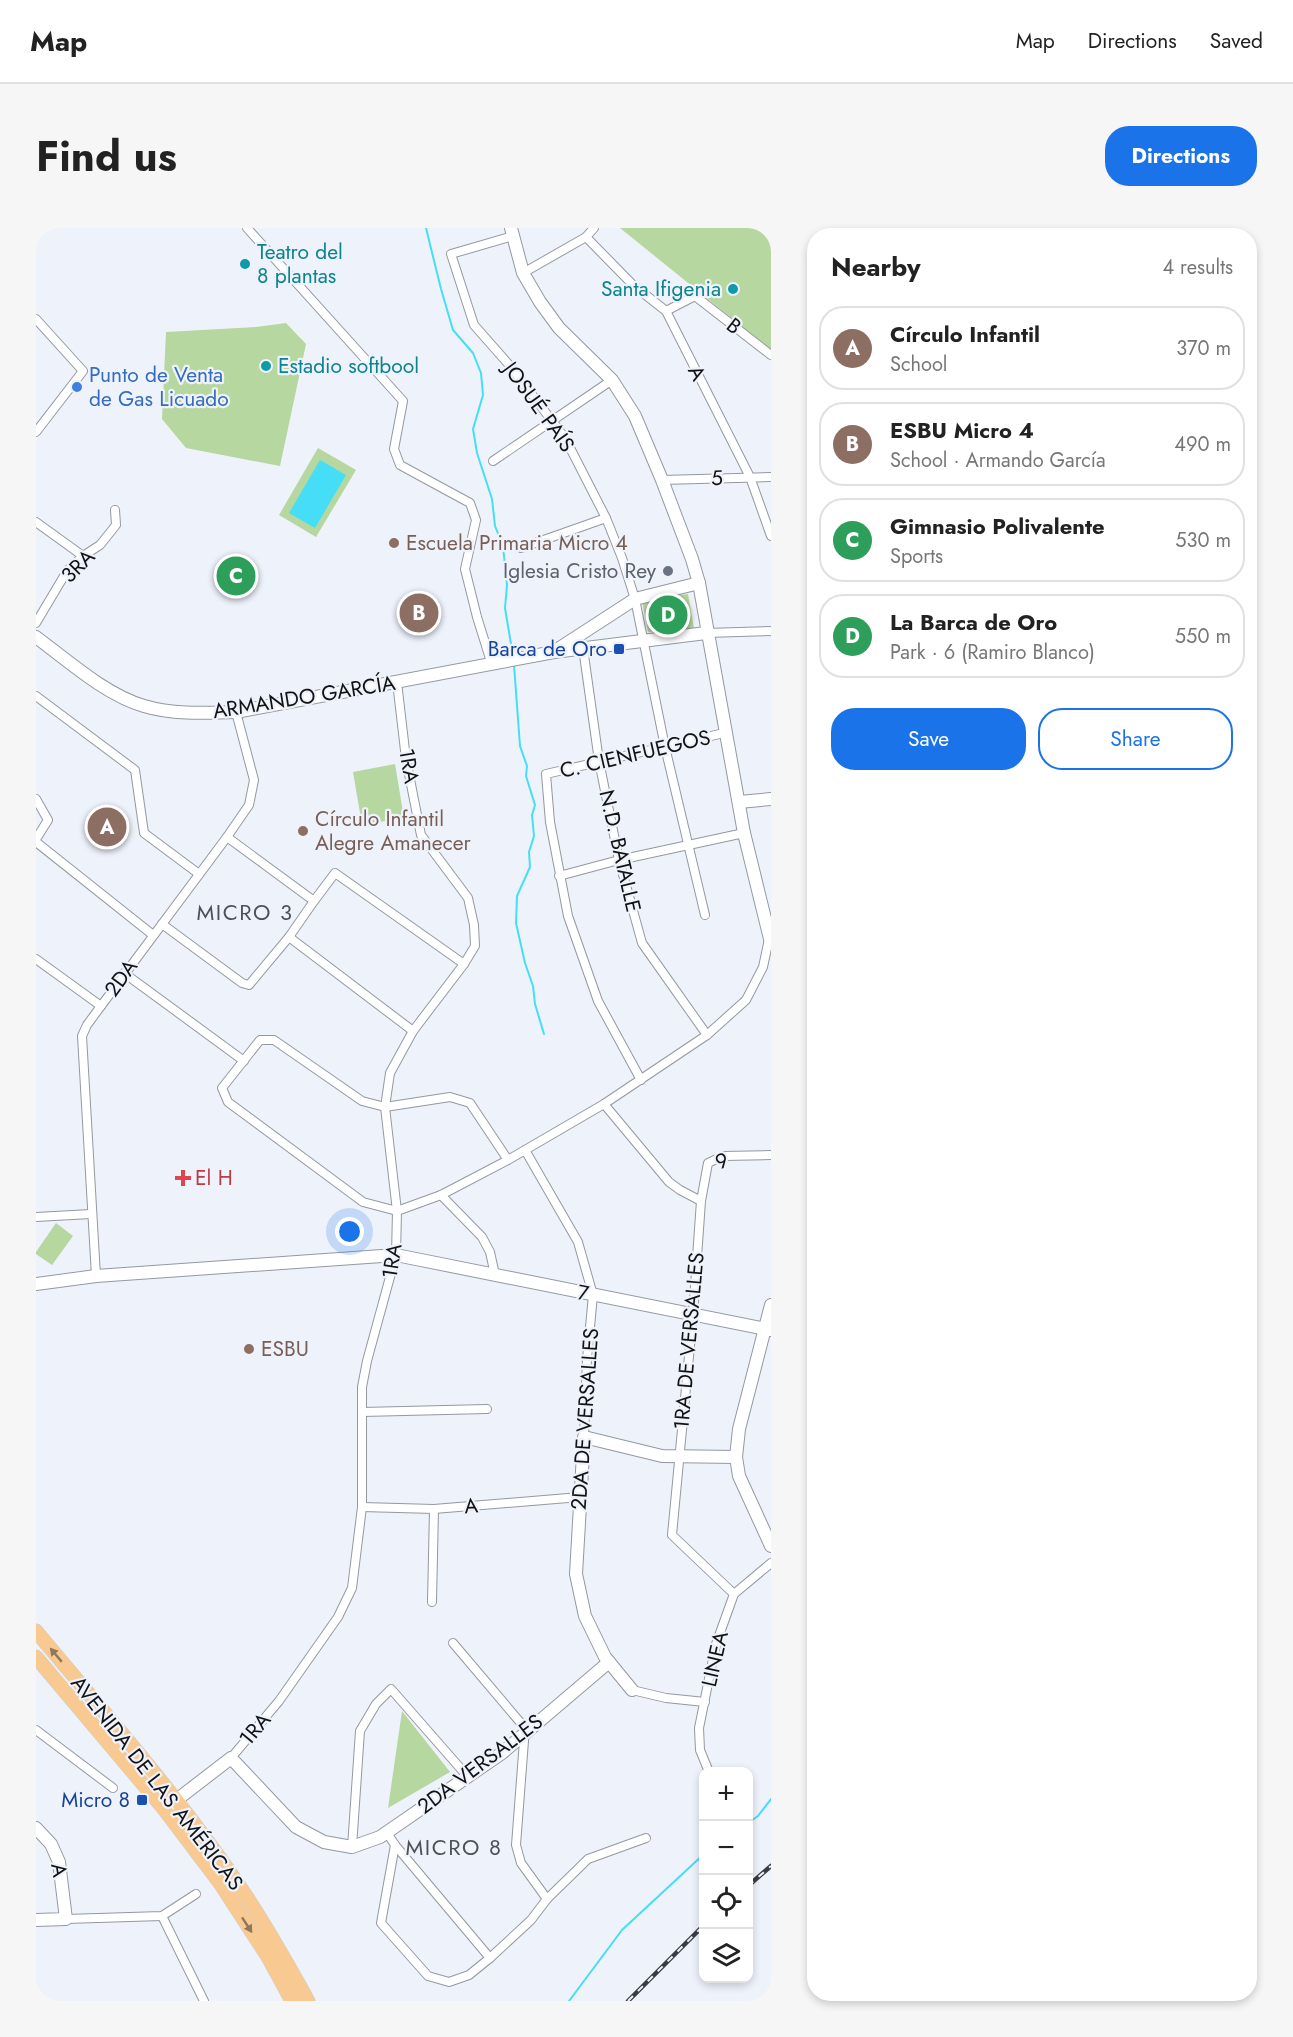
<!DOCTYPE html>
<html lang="en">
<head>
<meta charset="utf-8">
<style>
	:root { --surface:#fff; --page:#f6f6f6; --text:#222; --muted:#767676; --line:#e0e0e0; --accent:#1a73e8 }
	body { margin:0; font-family:Jost,sans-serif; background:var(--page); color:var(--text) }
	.controls { position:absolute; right:18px; bottom:18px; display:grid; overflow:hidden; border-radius:12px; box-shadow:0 3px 9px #0003 }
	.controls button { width:54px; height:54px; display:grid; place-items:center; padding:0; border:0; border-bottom:2px solid var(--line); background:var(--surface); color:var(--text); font:30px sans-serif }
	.you { position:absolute; left:314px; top:1004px; width:21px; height:21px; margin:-15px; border:4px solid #fff; border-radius:50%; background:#1a73e8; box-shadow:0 0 0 9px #1a73e833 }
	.badge { display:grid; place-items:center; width:39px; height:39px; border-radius:50%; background:var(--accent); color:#fff; font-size:20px; font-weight:700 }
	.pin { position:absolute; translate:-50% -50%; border:3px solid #fff; box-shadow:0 2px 6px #0006 }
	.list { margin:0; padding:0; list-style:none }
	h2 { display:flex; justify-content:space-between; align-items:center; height:78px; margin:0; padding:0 24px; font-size:26px }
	h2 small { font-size:20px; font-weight:400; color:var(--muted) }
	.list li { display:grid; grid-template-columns:39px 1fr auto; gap:18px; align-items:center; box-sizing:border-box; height:84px; margin:0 12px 12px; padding:0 12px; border:2px solid var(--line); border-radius:24px }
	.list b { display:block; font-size:22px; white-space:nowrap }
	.list p { margin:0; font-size:20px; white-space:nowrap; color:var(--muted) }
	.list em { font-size:20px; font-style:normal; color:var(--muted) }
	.actions { display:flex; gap:12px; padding:18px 24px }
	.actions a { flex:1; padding:14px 0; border:2px solid var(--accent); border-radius:24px; text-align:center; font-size:21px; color:var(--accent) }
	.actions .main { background:var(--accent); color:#fff }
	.icon { flex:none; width:33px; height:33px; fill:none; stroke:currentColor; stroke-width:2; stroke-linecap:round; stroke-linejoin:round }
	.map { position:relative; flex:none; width:735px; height:1773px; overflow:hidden; border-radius:24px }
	header { display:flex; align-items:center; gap:36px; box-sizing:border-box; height:84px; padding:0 30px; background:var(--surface); border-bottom:2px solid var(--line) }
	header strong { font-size:28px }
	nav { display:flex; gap:33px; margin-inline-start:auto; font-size:21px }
	.intro { display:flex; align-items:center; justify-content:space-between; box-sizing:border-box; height:144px; padding:0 36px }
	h1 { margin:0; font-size:42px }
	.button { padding:15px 27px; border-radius:24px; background:var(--accent); color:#fff; font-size:21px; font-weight:700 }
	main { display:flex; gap:36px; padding:0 36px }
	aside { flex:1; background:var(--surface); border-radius:24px; box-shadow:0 3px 9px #0003 }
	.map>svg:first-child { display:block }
	.green { fill:#b6d79f }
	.water { fill:#46def6 }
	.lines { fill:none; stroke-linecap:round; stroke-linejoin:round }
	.stream { stroke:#46def6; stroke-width:2 }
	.street-casing { stroke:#9498a0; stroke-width:10 }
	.secondary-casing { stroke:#9498a0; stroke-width:14 }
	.primary-casing { stroke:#cfd0d0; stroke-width:15 }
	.street { stroke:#fff; stroke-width:8 }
	.secondary { stroke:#fff; stroke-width:12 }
	.primary { stroke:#f8ca92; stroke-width:14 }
	.rail-casing { stroke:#3a3d40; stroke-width:4.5 }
	.rail { stroke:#eef2fb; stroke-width:2; stroke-dasharray:7; stroke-linecap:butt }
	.oneway { fill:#907759 }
	.culture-dot { fill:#0f9aa8; stroke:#eef2fb; stroke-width:2 }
	.shop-dot { fill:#3f7fe0; stroke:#eef2fb; stroke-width:2 }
	.education-dot { fill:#8d6e63; stroke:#eef2fb; stroke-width:2 }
	.worship-dot { fill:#6b7280; stroke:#eef2fb; stroke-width:2 }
	.transit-dot { fill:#1a4fb4; stroke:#eef2fb; stroke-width:2 }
	.health-dot { fill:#e0444e; stroke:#eef2fb; stroke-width:2 }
	.labels { text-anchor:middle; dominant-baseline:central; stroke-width:4.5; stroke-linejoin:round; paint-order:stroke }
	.culture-label { font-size:21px; fill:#0d838f; stroke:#eef2fb; text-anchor:start }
	.street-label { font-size:21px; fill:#101214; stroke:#eef2fb }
	.shop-label { font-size:21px; fill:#366cbe; stroke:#eef2fb; text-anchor:start }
	.education-label { font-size:21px; fill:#785e54; stroke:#eef2fb; text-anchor:start }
	.worship-label { font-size:21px; fill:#5b616d; stroke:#eef2fb; text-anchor:end }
	.transit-label { font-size:21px; fill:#164399; stroke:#eef2fb; text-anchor:end }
	.health-label { font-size:21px; fill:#be3a42; stroke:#eef2fb; text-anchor:start }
	.neighbourhood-label { font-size:22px; letter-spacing:1.5px; fill:#4e5158; stroke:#eef2fb }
</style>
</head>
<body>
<header>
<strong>Map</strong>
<nav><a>Map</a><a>Directions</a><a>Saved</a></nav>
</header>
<div class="intro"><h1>Find us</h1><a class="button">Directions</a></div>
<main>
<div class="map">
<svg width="735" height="1773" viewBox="0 0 735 1773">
	<rect width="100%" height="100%" fill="#eef2fb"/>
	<g class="green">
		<polygon points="584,0 735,0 735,122"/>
		<polygon points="250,95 270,116 244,238 150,220 126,191 130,104 220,99"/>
		<polygon points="282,220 320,242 280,309 243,287"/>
		<polygon points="652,366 658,400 612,404 606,373"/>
		<polygon points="359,536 368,590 326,597 317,544"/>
		<polygon points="20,995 37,1008 16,1037 0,1026 0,1024"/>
		<polygon points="366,1483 414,1544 352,1580"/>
	</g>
	<polygon class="water" points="284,232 310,247 279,300 253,285"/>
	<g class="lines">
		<g class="stream">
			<polyline points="390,0 405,61 417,102 437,125 445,145 447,167 437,201 441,225 456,271 459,298 467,318 471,357 469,380 477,428"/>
			<polyline points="478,437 484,518 491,538 490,548 499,577 496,587 498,608 493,624 494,639 481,668 480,695 489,735 497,758 499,776 508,806"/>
			<polyline points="712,1595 722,1588 735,1571"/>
			<polyline points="533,1773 586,1702 668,1626"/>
		</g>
		<g class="street-casing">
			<g id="street">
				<polyline points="211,0 367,173 358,221 364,237 434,275 440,292 429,341 441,389 456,437"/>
				<polyline points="477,8 415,26 438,97 475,139 529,210 570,290 586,330 599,371 629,519 669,687"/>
				<polyline points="550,9 597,57 630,83 714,249 735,308"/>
				<polyline points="487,45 550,9 558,0"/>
				<polyline points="630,83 659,68 735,127"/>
				<polyline points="0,91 47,143 0,204"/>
				<polyline points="457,233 576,152"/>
				<polyline points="626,252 735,249"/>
				<polyline points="0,294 47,328"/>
				<polyline points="485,320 570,290"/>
				<polyline points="0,395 31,343 47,328 64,317 80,297 79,282"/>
				<polyline points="670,405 735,403"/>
				<polyline points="547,420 563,533 583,632 606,715 671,807"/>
				<polyline points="0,468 99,542 108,605 163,646"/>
				<polyline points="0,571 12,592 0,611"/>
				<polyline points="0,614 117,707"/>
				<polyline points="523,648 583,632 708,605"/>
				<polyline points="278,673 299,645 428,736"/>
				<polyline points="126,696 206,755 213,757 253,709 278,673 191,609"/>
				<polyline points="253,709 377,803"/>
				<polyline points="0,731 65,778"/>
				<polyline points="88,745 208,833"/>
				<polyline points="605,852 562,773 532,688 514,594 510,546 688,505"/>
				<polyline points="568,876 633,954 644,962 665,973"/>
				<polyline points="489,922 542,1014 557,1067 551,1131 548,1209"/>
				<polyline points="472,932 434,875 414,869 349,879 326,873 238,812 224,812 186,860 192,874 327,974 361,983 405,967 472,932 568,876 671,807 710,772 727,739 733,711"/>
				<polyline points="405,967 446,1009 454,1024 459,1047"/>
				<polyline points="0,989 55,986"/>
				<polyline points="60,1048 46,808 51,797 65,778 191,609 213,577 218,552 200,484"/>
				<polyline points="326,1184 451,1181"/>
				<polyline points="326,1279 398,1281 544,1269"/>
				<polyline points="698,1366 636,1307 657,1086 665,973 672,935 687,928 735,927"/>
				<polyline points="396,1374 398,1281"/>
				<polyline points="596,1462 630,1470 669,1474"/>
				<polyline points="0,1502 77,1560"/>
				<polyline points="195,1530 243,1473 302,1389 316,1360 326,1279 326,1159 331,1133 360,1027 361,983 349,879 354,845 377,803 428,736 439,718 438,697 432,670 385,607 370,531 361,454"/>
				<polyline points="673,1544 664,1522 663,1500 680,1416 698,1366 735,1335"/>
				<polyline points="351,1605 359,1617 454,1730"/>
				<polyline points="359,1617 345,1695 392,1748 413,1754 433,1747 454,1730 495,1692 511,1671 485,1635 480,1617 489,1500 417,1415"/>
				<polyline points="316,1619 324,1503 340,1476 355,1461 432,1549"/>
				<polyline points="511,1671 552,1631 610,1610"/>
				<polyline points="126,1688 168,1773"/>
				<polyline points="30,1691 126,1688 160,1666"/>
			</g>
		</g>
		<g class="secondary-casing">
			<g id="secondary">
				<polyline points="475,0 487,45 504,74 523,100 576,152 599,188 626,252 656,331 663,355 708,605 735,715"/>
				<path d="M0,409C32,433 70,467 108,478C138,487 169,485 200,484L518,424L670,405"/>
				<polyline points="522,421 599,371 663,355"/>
				<polyline points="703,574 735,571"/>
				<polyline points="0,1056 60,1048 360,1027 735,1102"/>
				<polyline points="735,1077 703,1201 700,1229 703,1248 735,1318"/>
				<polyline points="596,1462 569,1429 549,1388 540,1346 548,1209 626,1228 700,1229"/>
				<polyline points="134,1577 195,1530 260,1599 288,1614 316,1619 344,1609 466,1525 573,1434"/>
				<polyline points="0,1600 15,1616 23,1634 30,1691 0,1692"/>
			</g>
		</g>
		<g class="primary-casing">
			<g id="primary">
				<path d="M0,1403C69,1486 141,1567 202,1656C228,1694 250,1733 272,1773"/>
				<polyline points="0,1429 128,1581 184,1655 232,1729 256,1773"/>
			</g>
		</g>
		<use href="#street" class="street"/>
		<use href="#secondary" class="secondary"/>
		<use href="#primary" class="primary"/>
		<g class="rail-casing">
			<g id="rail">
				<polyline points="712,1658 735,1638"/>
				<polyline points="592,1773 668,1697"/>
			</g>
		</g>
		<use href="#rail" class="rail"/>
	</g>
	<defs><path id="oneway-solid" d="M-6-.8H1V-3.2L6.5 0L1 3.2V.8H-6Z" transform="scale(1.5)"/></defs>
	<g class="oneway">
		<use href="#oneway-solid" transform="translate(20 1427) rotate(-130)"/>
		<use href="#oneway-solid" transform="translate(211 1697) rotate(57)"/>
	</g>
	<g class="culture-dot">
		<circle cx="209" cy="36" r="6"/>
		<circle cx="697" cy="61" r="6"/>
		<circle cx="230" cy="138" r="6"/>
	</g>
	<circle class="shop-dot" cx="41" cy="159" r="6"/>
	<g class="education-dot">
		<circle cx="358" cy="315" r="6"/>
		<circle cx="267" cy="603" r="6"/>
		<circle cx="213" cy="1121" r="6"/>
	</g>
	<circle class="worship-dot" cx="632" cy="343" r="6"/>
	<g class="transit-dot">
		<rect x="577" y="415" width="12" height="12" rx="3"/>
		<rect x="100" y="1566" width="12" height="12" rx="3"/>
	</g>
	<path class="health-dot" d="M144 941h6v6h6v6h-6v6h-6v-6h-6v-6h6z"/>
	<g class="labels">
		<g class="culture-label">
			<text x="221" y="24">Teatro del<tspan x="221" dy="24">8 plantas</tspan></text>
			<text x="685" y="61" text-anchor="end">Santa Ifigenia</text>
			<text x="242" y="138">Estadio softbool</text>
		</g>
		<g class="street-label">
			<text transform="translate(698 98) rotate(38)">B</text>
			<text transform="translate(661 145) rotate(63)">A</text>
			<text transform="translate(503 179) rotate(54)">JOSUÉ PAÍS</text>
			<text transform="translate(681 250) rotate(-2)">5</text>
			<text transform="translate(42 338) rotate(-45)">3RA</text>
			<text transform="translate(268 469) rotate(-9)">ARMANDO GARCÍA</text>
			<text transform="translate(599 526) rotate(-13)">C. CIENFUEGOS</text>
			<text transform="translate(373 538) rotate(81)">1RA</text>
			<text transform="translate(584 623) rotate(77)">N.D. BATALLE</text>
			<text transform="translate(85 750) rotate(-54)">2DA</text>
			<text transform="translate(686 933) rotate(-21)">9</text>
			<text transform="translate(356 1033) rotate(-81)">1RA</text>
			<text transform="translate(547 1065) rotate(11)">7</text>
			<text transform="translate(653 1113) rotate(-85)">1RA DE VERSALLES</text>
			<text transform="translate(549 1191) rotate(-86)">2DA DE VERSALLES</text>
			<text transform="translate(435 1278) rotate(-5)">A</text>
			<text transform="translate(679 1431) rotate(-77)">LINEA</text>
			<text transform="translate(219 1501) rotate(-50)">1RA</text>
			<text transform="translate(444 1536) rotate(-37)">2DA VERSALLES</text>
			<text transform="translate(121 1555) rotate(52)">AVENIDA DE LAS AMÉRICAS</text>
			<text transform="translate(23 1642) rotate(80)">A</text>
		</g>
		<g class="shop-label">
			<text x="53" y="147">Punto de Venta<tspan x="53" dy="24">de Gas Licuado</tspan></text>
		</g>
		<g class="education-label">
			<text x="370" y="315">Escuela Primaria Micro 4</text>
			<text x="279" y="591">Círculo Infantil<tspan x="279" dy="24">Alegre Amanecer</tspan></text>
			<text x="225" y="1121">ESBU</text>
		</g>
		<g class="worship-label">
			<text x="620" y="343">Iglesia Cristo Rey</text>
		</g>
		<g class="transit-label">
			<text x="571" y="421">Barca de Oro</text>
			<text x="94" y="1572">Micro 8</text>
		</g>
		<g class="health-label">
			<text x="159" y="950">El H</text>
		</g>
		<g class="neighbourhood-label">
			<text x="209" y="684">MICRO 3</text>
			<text x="418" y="1619">MICRO 8</text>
		</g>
	</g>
</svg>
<div class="controls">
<button>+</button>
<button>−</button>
<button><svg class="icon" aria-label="locate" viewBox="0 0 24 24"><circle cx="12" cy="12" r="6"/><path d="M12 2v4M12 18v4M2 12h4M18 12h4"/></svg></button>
<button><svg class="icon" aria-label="layers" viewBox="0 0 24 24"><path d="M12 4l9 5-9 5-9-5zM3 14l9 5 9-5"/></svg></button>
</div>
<div class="you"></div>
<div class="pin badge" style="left:71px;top:599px;background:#8d6e63">A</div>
<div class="pin badge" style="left:383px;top:385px;background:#8d6e63">B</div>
<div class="pin badge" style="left:200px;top:348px;background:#2e9e5b">C</div>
<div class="pin badge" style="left:632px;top:387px;background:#2e9e5b">D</div>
</div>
<aside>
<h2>Nearby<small>4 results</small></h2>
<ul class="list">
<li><span class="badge" style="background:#8d6e63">A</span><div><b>Círculo Infantil</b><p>School</p></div><em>370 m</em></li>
<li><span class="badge" style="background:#8d6e63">B</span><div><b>ESBU Micro 4</b><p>School · Armando García</p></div><em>490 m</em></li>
<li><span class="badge" style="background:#2e9e5b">C</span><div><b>Gimnasio Polivalente</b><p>Sports</p></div><em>530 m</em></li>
<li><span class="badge" style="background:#2e9e5b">D</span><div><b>La Barca de Oro</b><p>Park · 6 (Ramiro Blanco)</p></div><em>550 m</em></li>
</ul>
<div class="actions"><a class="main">Save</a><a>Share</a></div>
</aside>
</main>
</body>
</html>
